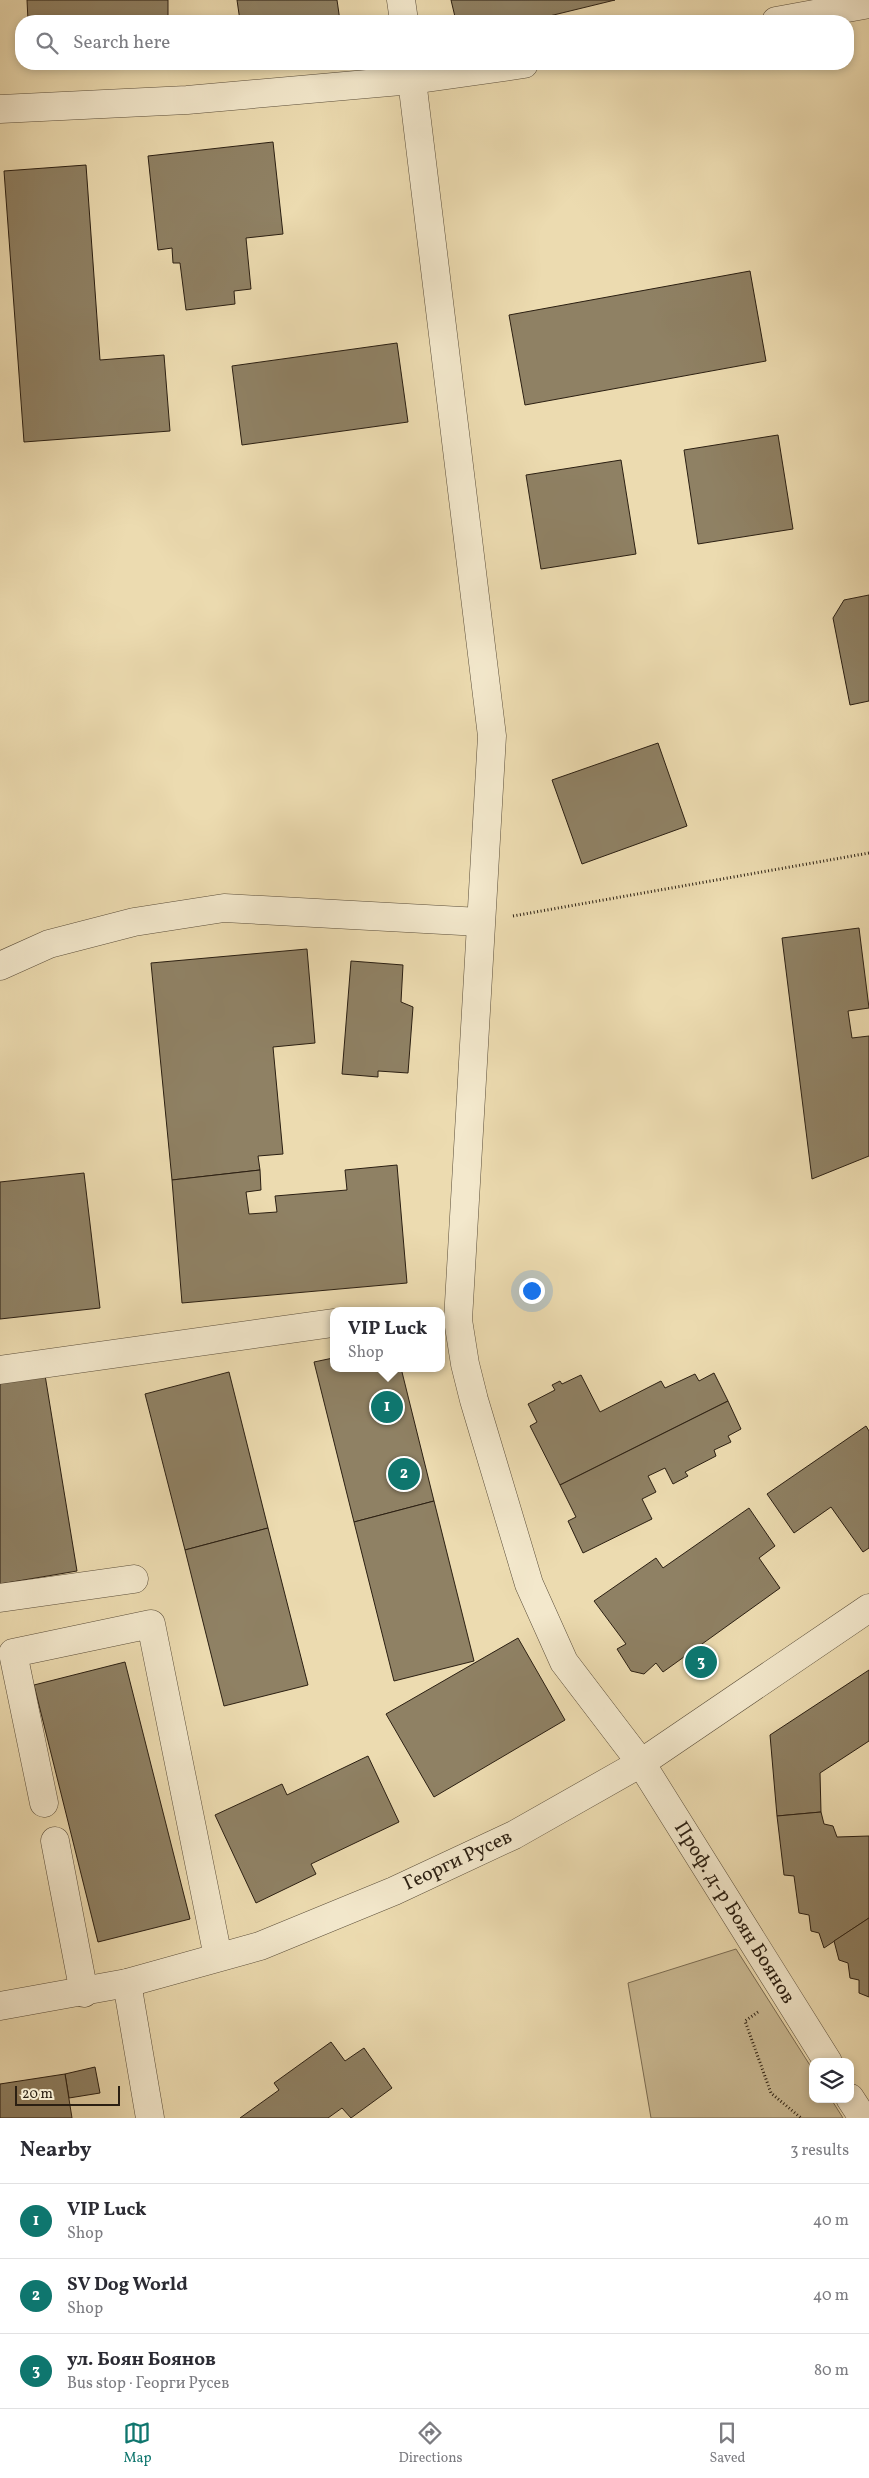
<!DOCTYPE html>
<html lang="en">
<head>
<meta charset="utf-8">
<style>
	:root { --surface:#fff; --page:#f7f7f7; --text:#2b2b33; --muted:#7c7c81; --line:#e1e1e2; --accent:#0f766e }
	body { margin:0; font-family:Vollkorn,serif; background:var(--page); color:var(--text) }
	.controls { position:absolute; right:15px; bottom:15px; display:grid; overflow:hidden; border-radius:10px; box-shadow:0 2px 8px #0003 }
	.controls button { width:45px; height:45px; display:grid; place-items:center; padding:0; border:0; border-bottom:1px solid var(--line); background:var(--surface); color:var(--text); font:25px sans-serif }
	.scale { position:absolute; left:15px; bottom:12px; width:105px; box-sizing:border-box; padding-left:5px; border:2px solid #2b1f12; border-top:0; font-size:14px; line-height:18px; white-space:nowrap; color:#2b1f12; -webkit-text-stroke:4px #f3e8cc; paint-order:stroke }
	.you { position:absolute; left:531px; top:1290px; width:18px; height:18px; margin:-12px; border:4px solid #fff; border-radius:50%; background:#1a73e8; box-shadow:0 0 0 8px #1a73e833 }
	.badge { display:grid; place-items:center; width:32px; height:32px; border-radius:50%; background:var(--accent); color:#fff; font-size:16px; font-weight:700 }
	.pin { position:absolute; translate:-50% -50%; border:2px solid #fff; box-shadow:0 1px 5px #0006 }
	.popup { position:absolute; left:330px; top:1307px; width:115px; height:65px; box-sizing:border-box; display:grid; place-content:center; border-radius:10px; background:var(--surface); filter:drop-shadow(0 1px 4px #0005); font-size:16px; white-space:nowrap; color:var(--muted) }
	.popup b { font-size:19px; color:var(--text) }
	.popup::after { content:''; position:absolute; left:50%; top:100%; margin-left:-10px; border:10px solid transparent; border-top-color:var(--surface) }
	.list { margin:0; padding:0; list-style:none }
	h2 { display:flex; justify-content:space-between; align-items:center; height:65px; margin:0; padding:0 20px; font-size:21px }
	h2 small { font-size:16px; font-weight:400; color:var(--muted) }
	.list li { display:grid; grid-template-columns:32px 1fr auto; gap:15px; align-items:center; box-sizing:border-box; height:75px; padding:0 20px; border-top:1px solid var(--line) }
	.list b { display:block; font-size:19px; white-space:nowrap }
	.list p { margin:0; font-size:16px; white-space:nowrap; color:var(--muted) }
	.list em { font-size:16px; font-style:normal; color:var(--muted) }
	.icon { flex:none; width:28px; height:28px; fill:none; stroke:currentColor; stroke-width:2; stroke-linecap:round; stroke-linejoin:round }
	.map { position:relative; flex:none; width:869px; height:2118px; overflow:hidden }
	.search { position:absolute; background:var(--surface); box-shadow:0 2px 8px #0003; left:15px; right:15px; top:15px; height:55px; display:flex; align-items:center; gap:12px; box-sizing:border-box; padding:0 18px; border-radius:20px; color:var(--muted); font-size:19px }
	.sheet { height:290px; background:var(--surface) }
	nav { display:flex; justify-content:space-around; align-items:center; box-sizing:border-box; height:70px; border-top:1px solid var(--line); background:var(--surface); font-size:14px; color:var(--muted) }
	nav a { display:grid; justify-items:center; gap:2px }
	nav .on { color:var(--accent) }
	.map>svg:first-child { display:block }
	.green { fill:#cbbb95; stroke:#7b6d54 }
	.building { fill:#8f8164; stroke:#2b1f12 }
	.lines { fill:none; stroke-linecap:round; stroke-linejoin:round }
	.minor-casing { stroke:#5b4e3a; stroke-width:29 }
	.path { stroke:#2b1f12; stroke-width:3; stroke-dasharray:1 2.5; stroke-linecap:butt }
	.minor { stroke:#f3e8cc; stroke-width:28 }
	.labels { text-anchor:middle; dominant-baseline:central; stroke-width:4; stroke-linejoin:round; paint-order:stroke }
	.street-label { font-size:20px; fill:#2b1f12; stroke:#f3e8cc }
</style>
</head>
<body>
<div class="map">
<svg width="869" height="2118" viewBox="0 0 869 2118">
	<rect width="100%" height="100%" fill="#ecdbb0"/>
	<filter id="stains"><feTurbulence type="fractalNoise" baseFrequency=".004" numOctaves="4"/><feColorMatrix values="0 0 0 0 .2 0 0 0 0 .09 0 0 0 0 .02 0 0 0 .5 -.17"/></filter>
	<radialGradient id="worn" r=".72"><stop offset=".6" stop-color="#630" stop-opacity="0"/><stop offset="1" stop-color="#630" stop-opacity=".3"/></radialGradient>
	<polygon class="green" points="736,1949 813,2070 813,2099 831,2099 843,2118 651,2118 628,1983"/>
	<g class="building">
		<polygon points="27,0 168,0 168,21 28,21"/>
		<polygon points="237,0 337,0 340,21 240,21"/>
		<polygon points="451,0 615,0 529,21 456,21"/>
		<polygon points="273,142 283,234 246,238 251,289 234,291 235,304 186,310 180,263 173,263 172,248 158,250 148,156"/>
		<polygon points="86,165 100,360 164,355 170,431 24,442 4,171"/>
		<polygon points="750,271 766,361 525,405 509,315"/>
		<polygon points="397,343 408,422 242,445 232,366"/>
		<polygon points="778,435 793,529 698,544 684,450"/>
		<polygon points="621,460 636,554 541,569 526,475"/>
		<polygon points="869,595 869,701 850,705 833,618 844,600"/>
		<polygon points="658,743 687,826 582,864 552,780"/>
		<polygon points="859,928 869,1008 848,1011 852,1038 869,1036 869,1156 812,1179 782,938"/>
		<polygon points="307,949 315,1043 273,1047 283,1154 258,1156 260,1170 172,1180 151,963"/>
		<polygon points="351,961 403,965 401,1002 413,1007 408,1073 378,1071 378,1077 342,1074"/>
		<polygon points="397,1165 407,1283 182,1303 172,1180 260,1170 261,1190 246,1192 249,1214 277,1212 275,1196 347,1190 345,1170"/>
		<polygon points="84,1173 100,1308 0,1319 0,1182"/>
		<polygon points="333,1358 333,1368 401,1368 434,1501 354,1522 314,1362"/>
		<polygon points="229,1372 268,1528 185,1550 145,1394"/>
		<polygon points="714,1373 728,1401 560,1485 530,1426 537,1422 528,1404 555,1390 552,1385 560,1381 562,1384 581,1375 600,1412 661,1381 665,1388 695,1374 699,1381"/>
		<polygon points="45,1375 77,1571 0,1584 0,1383"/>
		<polygon points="728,1401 741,1429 728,1436 731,1442 714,1450 716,1456 685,1472 688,1476 673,1484 665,1468 648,1476 656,1492 642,1499 652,1519 583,1553 568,1521 576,1517 560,1485"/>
		<polygon points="866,1426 869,1431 869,1548 863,1552 831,1507 794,1533 767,1494"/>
		<polygon points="434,1501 474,1661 394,1681 354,1522"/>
		<polygon points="749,1508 775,1546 759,1558 780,1588 663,1672 656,1663 644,1674 631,1671 617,1649 626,1644 594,1601 656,1558 663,1568"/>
		<polygon points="268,1528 308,1685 224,1706 185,1550"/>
		<polygon points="518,1638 565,1720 434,1797 386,1714"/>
		<polygon points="125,1662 190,1919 98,1942 34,1685"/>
		<polygon points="869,1670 869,1741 820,1773 821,1812 777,1816 770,1735"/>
		<polygon points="368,1756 399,1822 311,1864 316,1874 256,1903 215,1815 282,1784 287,1795"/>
		<polygon points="821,1812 824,1824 833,1826 837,1837 869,1836 869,1918 824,1948 819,1933 811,1931 809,1915 799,1913 794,1876 784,1875 777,1816"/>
		<polygon points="869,1918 869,1997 859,1993 859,1980 850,1978 848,1963 839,1960 834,1941"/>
		<polygon points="331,2042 345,2061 364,2048 392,2088 351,2118 342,2108 328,2118 240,2118 279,2090 274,2083"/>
		<polygon points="95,2067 100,2093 69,2098 65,2074"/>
		<polygon points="65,2074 72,2118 0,2118 0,2084"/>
	</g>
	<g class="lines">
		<g class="minor-casing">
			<g id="minor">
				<polyline points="401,0 404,21"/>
				<polyline points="776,21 869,4"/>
				<polyline points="410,64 492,736 458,1320 465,1364 474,1400 529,1584 564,1662 641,1763 828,2062"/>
				<polyline points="0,109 187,100 412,80 524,64"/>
				<polyline points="0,966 49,944 134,922 224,908 480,922"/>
				<polyline points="0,1370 333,1323"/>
				<polyline points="0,1598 134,1579"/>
				<polyline points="44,1803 13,1653 151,1624 218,1957"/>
				<polyline points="55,1841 84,1993"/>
				<polyline points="127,1983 150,2118"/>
				<polyline points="0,2006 127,1983 260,1946 394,1891 514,1835 641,1763 869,1608"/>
				<polyline points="850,2098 863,2118"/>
			</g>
		</g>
		<g class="path">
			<polyline points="513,916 869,853"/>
			<polyline points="758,2012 745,2021 771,2093 801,2118"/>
		</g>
		<use href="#minor" class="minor"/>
	</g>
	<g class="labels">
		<g class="street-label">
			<text transform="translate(458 1861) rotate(-25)">Георги Русев</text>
			<text transform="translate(734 1913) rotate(58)">Проф. д-р Боян Боянов</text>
		</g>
	</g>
	<rect width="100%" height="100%" filter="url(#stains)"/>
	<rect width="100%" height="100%" fill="url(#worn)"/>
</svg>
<div class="controls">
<button><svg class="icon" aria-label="layers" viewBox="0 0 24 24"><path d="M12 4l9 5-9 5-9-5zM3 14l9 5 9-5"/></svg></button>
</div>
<div class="scale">20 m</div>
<div class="you"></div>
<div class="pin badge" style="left:387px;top:1407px">1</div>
<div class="popup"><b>VIP Luck</b>Shop</div>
<div class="pin badge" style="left:404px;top:1474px">2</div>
<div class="pin badge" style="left:701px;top:1662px">3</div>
<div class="search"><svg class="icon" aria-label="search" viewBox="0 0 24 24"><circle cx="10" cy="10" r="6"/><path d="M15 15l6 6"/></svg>Search here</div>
</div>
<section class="sheet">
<h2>Nearby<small>3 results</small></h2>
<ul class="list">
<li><span class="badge">1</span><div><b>VIP Luck</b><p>Shop</p></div><em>40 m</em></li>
<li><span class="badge">2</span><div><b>SV Dog World</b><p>Shop</p></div><em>40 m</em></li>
<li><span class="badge">3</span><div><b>ул. Боян Боянов</b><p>Bus stop · Георги Русев</p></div><em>80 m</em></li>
</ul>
</section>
<nav>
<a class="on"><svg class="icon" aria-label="map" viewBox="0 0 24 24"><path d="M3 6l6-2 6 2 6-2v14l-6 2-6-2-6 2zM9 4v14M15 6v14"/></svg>Map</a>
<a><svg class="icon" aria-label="directions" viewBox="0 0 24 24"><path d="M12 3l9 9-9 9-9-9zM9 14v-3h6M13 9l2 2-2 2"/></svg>Directions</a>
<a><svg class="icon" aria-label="saved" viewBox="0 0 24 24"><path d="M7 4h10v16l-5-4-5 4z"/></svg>Saved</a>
</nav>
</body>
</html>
